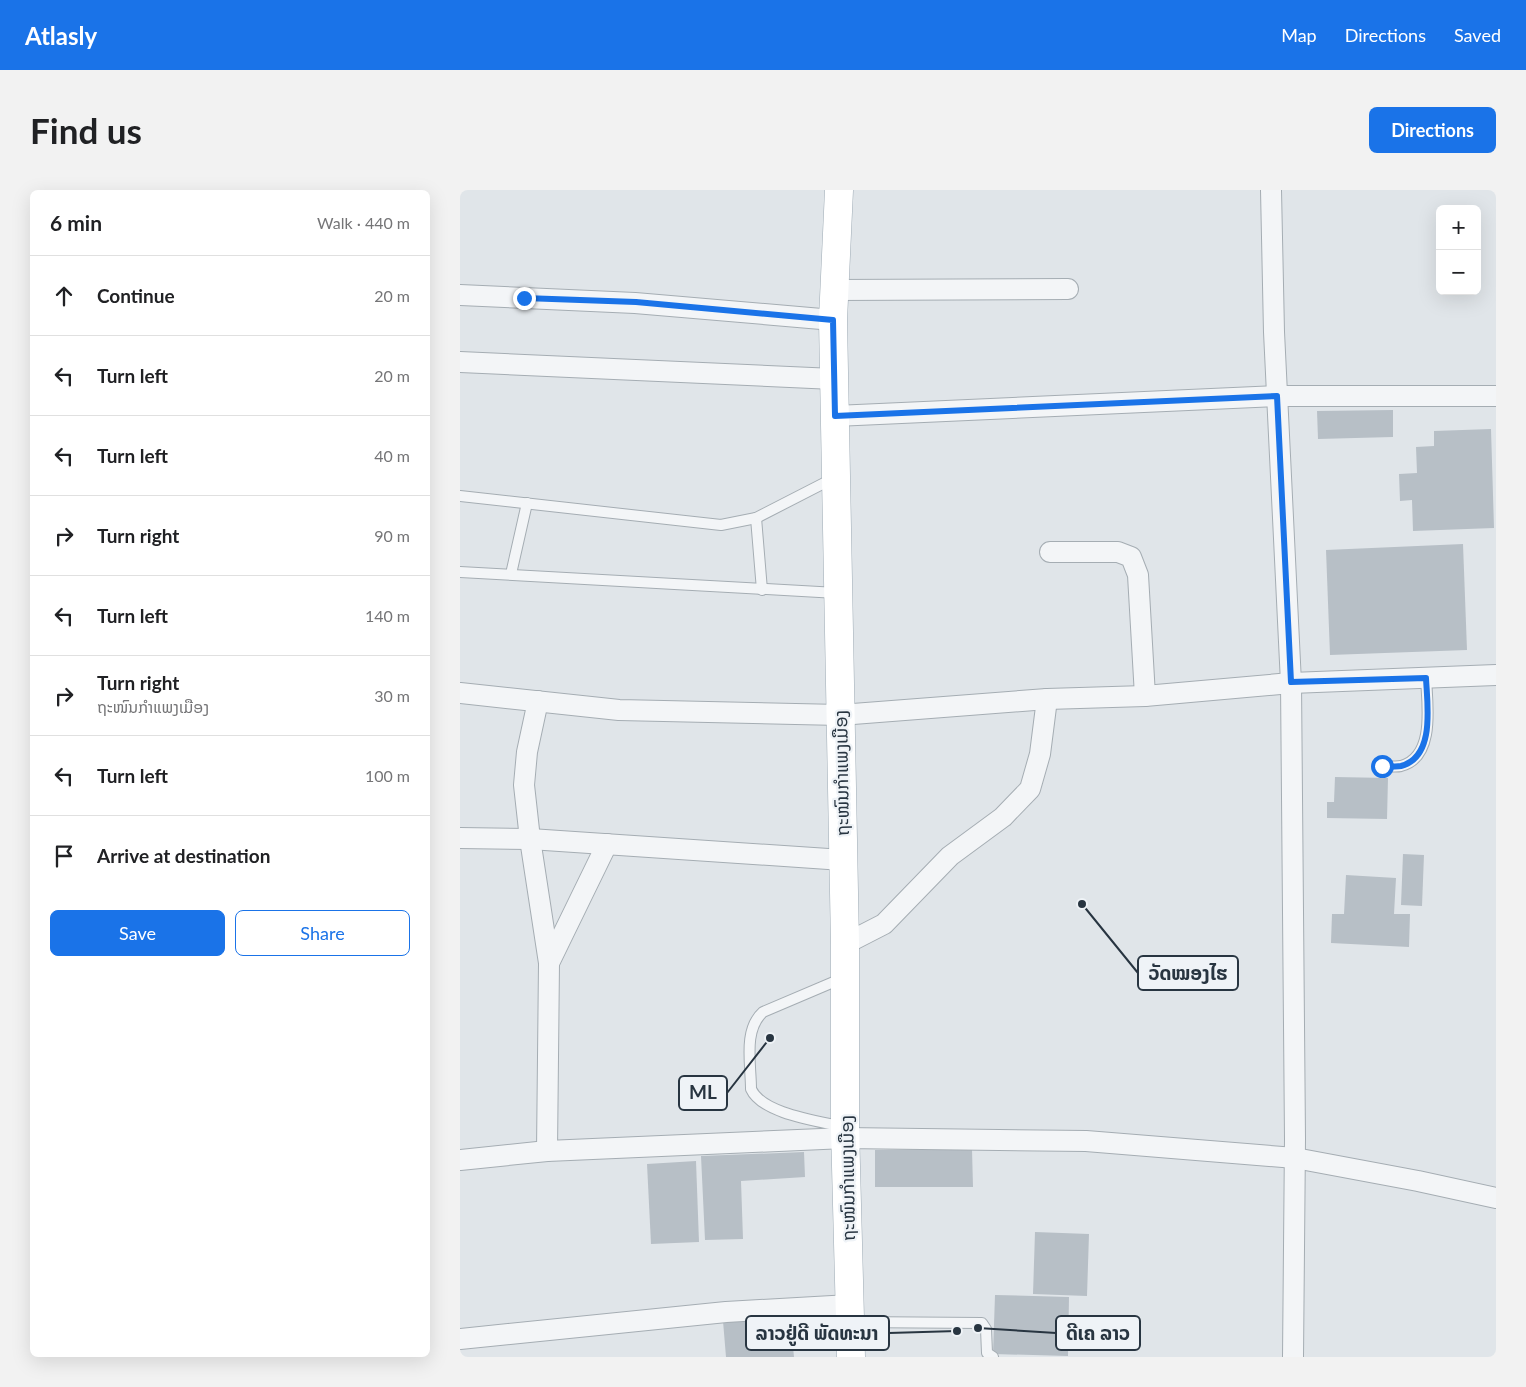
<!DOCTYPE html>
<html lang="en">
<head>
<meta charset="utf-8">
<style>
	:root { --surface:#fff; --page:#f2f2f2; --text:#202124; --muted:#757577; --line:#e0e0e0; --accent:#1a73e8 }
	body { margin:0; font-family:Lato,"Noto Sans Lao",sans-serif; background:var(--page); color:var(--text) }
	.controls { position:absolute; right:15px; top:15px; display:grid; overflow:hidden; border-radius:8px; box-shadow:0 5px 20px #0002 }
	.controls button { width:45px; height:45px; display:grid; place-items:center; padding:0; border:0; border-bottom:1px solid var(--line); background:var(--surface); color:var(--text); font:25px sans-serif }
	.stop { position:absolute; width:15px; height:15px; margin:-11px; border:4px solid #1a73e8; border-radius:50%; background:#fff }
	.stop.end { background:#1a73e8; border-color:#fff; box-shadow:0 1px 5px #0008 }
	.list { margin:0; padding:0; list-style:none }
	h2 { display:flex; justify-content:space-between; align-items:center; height:65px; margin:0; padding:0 20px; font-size:21px }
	h2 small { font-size:16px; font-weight:400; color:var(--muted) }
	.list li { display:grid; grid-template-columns:32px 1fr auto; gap:15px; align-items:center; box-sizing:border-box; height:80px; padding:0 20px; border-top:1px solid var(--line) }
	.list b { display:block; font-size:19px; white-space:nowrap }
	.list p { margin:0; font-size:16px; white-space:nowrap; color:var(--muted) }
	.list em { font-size:16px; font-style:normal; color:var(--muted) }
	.actions { display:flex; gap:10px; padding:15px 20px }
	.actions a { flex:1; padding:11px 0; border:1px solid var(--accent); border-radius:8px; text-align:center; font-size:18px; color:var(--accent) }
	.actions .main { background:var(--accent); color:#fff }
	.icon { flex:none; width:28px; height:28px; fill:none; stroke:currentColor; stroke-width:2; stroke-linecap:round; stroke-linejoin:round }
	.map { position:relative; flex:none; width:1036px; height:1167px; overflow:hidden; border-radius:8px }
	header { display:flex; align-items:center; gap:30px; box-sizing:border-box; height:70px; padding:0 25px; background:var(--accent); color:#fff }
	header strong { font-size:24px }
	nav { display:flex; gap:28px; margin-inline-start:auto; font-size:18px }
	.intro { display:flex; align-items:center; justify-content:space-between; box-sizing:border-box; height:120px; padding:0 30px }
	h1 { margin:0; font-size:35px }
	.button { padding:12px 22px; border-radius:8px; background:var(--accent); color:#fff; font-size:18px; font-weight:700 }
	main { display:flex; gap:30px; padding:0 30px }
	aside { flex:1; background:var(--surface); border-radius:8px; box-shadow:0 5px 20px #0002 }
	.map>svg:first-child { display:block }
	.building { fill:#b7bfc6 }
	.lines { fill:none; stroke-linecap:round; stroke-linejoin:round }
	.lane-casing { stroke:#a5adb3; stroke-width:12 }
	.street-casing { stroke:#a5adb3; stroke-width:22 }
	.primary-casing { stroke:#9eabb5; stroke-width:29 }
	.lane { stroke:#f3f5f7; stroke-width:10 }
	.street { stroke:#f3f5f7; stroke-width:20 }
	.primary { stroke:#fff; stroke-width:28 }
	.route { stroke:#1a73e8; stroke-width:6 }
	.labels { text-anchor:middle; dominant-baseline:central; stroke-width:4.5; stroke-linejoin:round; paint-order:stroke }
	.street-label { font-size:18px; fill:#283541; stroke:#eff3f7 }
	.leader { fill:none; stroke:#283541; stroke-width:2 }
	.callout-dot { fill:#283541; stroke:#eff3f7; stroke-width:2 }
	.callout { fill:#eff3f7; stroke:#283541; stroke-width:2 }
	.callout-label { font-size:19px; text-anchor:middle; font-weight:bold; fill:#283541 }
</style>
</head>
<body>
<header>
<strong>Atlasly</strong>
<nav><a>Map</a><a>Directions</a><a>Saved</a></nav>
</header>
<div class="intro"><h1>Find us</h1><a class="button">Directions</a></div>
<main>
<aside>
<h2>6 min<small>Walk · 440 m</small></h2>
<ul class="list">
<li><svg class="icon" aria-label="ahead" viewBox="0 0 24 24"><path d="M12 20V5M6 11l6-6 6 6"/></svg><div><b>Continue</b></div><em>20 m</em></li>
<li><svg class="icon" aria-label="left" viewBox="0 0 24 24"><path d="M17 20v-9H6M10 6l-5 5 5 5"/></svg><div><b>Turn left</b></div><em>20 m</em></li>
<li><svg class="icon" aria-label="left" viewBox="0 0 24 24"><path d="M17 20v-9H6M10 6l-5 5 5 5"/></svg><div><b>Turn left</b></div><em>40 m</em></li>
<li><svg class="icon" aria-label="right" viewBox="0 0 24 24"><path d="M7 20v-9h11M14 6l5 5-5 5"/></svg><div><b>Turn right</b></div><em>90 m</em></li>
<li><svg class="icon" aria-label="left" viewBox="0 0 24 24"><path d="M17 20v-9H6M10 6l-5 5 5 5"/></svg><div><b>Turn left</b></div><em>140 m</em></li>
<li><svg class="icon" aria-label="right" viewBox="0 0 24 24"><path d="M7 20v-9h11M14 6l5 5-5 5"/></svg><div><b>Turn right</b><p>ຖະໜົນກຳແພງເມືອງ</p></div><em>30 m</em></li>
<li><svg class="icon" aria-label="left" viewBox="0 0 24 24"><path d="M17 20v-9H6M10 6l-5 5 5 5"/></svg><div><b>Turn left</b></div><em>100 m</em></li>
<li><svg class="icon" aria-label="arrive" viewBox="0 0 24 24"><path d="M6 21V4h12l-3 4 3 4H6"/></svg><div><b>Arrive at destination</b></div></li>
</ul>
<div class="actions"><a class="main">Save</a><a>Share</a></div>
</aside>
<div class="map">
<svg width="1036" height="1167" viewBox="0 0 1036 1167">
	<rect width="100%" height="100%" fill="#e0e5e9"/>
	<g class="building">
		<polygon points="933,220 933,247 858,249 857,221"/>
		<polygon points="1031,239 1034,338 953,341 952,310 940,311 939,284 957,283 956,257 974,256 974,241"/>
		<polygon points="1003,354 1007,460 870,465 866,360"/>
		<polygon points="875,587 928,588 927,629 867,628 867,612 874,612"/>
		<polygon points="943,664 964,665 962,716 941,715"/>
		<polygon points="886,685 936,688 934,724 950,724 949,757 871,753 872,724 884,724"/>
		<polygon points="512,959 513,997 415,997 415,960"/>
		<polygon points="344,962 345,987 281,991 283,1049 245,1050 241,966"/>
		<polygon points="236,971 239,1052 191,1054 187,974"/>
		<polygon points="575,1042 629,1044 627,1106 573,1104"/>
		<polygon points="535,1105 609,1107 608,1166 533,1164"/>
		<polygon points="330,1126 334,1167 266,1167 263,1131"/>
	</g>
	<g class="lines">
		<g class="lane-casing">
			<g id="lane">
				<polyline points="0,306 261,335 296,328 374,288"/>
				<polyline points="296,328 302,400"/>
				<polyline points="0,382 377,403"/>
				<polyline points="51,384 67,313"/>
				<path d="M922,576C928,576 936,577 941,576C976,567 967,513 966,488"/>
				<path d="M383,788L303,822C283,840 291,874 291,899C302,924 359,931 384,937"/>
				<polyline points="391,1132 522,1133 526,1139 527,1163 533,1167"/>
			</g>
		</g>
		<g class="street-casing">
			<g id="street">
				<polyline points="811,0 814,142 831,493 835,949 833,1167"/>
				<polyline points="374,100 608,99"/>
				<polyline points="0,105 175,113 373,130"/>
				<polyline points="0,172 374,189"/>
				<polyline points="375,226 817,206 1036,206"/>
				<polyline points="590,362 658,362 671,367 678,385 685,506"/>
				<polyline points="0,503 159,520 380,525 587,509 685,506 831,493 1036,485"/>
				<polyline points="78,511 67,562 64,595 70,649 89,773"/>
				<polyline points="0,648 70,649 383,670"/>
				<polyline points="385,754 424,734 490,666 543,627 570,599 580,564 587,509"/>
				<polyline points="87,961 89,773 147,654"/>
				<polyline points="0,970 87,961 385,948 626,951 835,968 958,991 1036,1008"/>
				<polyline points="0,1149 266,1122 390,1115"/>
			</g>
		</g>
		<g class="primary-casing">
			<polyline id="primary" points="379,0 373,130 385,754 385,938 391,1167"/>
		</g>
		<use href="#lane" class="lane"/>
		<use href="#street" class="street"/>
		<use href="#primary" class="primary"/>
	</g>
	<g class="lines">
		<path class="route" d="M64,108L176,112L373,130L375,226L817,206L831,492L966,488C967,513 976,567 941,576C936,577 928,576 922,576"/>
	</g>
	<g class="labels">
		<g class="street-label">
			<text transform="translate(381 583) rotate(-91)">ຖະໜົນກຳແພງເມືອງ</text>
			<text transform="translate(387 988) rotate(-91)">ຖະໜົນກຳແພງເມືອງ</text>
		</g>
	</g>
	<path class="leader" d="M622 714L678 783M310 848L267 903M518 1138L596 1143M497 1141L429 1143"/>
	<g class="callout-dot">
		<circle cx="622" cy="714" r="5"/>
		<circle cx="310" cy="848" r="5"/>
		<circle cx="518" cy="1138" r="5"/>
		<circle cx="497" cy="1141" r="5"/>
	</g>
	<g class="callout">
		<rect x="678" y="766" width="100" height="34" rx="5"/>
		<rect x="219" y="886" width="48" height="34" rx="5"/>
		<rect x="596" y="1126" width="84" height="34" rx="5"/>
		<rect x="286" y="1126" width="143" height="34" rx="5"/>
	</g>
	<g class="callout-label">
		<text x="728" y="790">ວັດໝອງໄຮ</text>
		<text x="243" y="909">ML</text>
		<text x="638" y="1150">ດີເຄ ລາວ</text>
		<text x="357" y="1150">ລາວຢູ່ດີ ພັດທະນາ</text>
	</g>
</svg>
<div class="controls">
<button>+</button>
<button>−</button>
</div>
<div class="stop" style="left:922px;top:576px"></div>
<div class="stop end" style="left:64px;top:108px"></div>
</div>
</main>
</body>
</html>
